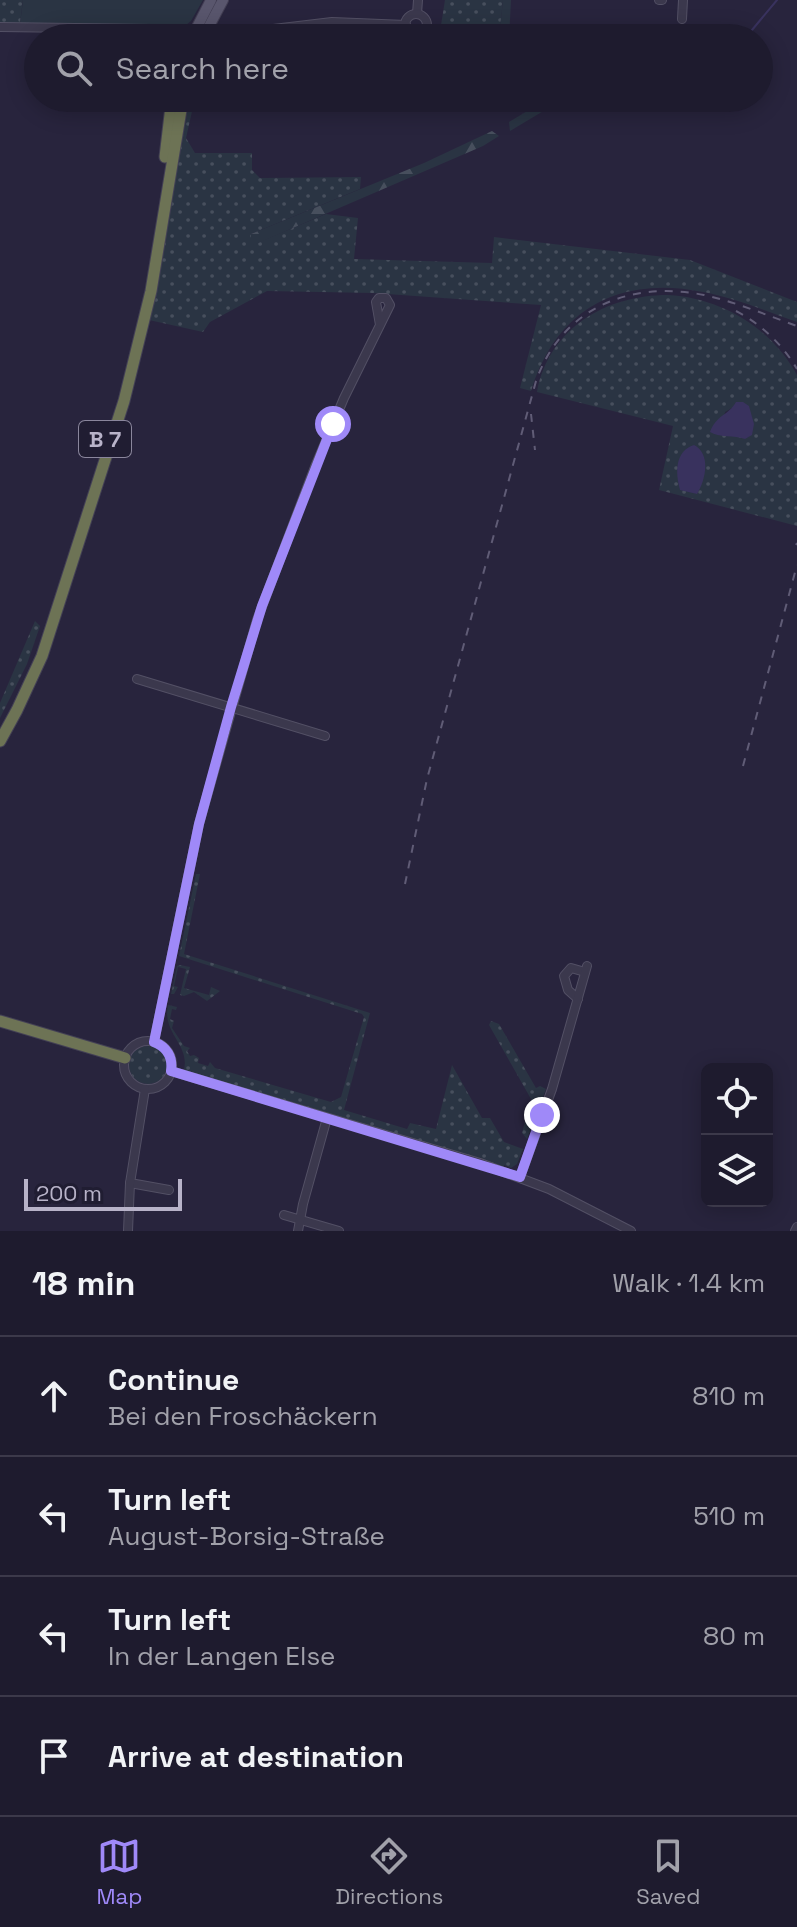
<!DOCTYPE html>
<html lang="en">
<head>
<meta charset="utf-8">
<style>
	:root { --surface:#1e1b2e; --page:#262436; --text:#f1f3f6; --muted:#a1a1aa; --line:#3c394a; --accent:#9f89f8 }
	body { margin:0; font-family:"Space Grotesk",sans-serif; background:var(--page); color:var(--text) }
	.controls { position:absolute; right:24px; bottom:24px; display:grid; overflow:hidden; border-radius:12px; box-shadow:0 4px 20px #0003 }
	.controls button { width:72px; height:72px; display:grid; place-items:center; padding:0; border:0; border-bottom:2px solid var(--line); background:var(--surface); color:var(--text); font:40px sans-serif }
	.scale { position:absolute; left:24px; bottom:20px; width:158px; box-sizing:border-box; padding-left:8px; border:4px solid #b8b3c9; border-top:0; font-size:22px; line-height:28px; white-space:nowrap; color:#b8b3c9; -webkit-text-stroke:6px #201d32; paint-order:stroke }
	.stop { position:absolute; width:24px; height:24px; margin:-18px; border:6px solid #9f89f8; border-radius:50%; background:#fff }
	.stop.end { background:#9f89f8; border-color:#fff; box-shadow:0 2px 8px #0008 }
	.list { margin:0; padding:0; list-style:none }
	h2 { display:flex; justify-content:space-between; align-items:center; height:104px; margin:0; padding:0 32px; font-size:34px }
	h2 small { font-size:26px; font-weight:400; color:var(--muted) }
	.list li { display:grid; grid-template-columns:52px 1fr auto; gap:24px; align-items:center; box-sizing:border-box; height:120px; padding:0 32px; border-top:2px solid var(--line) }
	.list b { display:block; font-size:30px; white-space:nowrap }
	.list p { margin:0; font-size:26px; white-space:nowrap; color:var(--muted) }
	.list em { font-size:26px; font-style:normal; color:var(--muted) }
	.icon { flex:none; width:44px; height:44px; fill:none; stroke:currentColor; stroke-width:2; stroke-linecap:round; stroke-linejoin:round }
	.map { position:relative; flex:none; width:797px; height:1231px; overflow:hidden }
	.search { position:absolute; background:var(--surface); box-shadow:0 4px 20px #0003; left:24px; right:24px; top:24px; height:88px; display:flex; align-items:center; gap:20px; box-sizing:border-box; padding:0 28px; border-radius:44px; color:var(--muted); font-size:30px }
	.sheet { height:584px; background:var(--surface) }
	nav { display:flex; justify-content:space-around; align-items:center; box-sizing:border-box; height:112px; border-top:2px solid var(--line); background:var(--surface); font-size:22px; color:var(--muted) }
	nav a { display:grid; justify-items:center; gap:4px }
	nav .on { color:var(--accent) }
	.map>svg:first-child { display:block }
	.grass { fill:url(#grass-dots); fill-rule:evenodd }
	.forest { fill:url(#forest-firs) }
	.green { fill:#2a3443 }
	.water { fill:#39325e }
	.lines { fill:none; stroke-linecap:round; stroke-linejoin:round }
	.stream { stroke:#39325e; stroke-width:2 }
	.minor-casing { stroke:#535065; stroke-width:10 }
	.major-casing { stroke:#423e53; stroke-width:12 }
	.highway-casing { stroke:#434055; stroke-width:13 }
	.minor { stroke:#3b384d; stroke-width:8 }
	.major { stroke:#59566d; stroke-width:10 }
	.highway { stroke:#6d7355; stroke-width:11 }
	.rail { stroke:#605c76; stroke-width:2; stroke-dasharray:8 8; stroke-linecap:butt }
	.route { stroke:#9f89f8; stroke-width:10 }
	.labels { text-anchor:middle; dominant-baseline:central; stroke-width:8; stroke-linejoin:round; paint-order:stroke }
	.shield { fill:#201d32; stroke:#8a869c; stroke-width:2 }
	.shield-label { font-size:22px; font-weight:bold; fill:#b8b3c9 }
</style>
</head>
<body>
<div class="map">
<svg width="797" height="1231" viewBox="0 0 797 1231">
	<defs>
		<pattern id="grass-dots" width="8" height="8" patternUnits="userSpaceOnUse" patternTransform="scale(2)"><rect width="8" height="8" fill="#2a3443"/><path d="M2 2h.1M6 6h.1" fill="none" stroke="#474f5d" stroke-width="1.8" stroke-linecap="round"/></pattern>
		<pattern id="forest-firs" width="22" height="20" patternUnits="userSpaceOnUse" patternTransform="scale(2)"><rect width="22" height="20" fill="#2a3443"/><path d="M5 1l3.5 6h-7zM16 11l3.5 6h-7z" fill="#474f5d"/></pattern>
	</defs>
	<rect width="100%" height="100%" fill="#28243d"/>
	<g class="grass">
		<polygon points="0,0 23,0 20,24 0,23"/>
		<polygon points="445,0 503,0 499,38 439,38"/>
		<path d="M190,98H195L186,138L195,153H252V170L260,178L361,177L360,189L251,234L252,245L326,214L358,218L354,259L492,263L494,237L690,260L797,302V322C766,311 735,298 703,292C619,275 556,309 531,391L520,388L541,305L373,293L267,291L210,322L203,332L149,320Z"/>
		<path d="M668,295C722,298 771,328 797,375V526L659,490L673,426L537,392C549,328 606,295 668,295ZM732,408L736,436L721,434L725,412Z"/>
		<polygon points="35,621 40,626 27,664 0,718 0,703"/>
		<path d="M196,874H200L184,954L370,1013L344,1110L407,1129L410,1123L436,1129L452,1065L482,1118H490L504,1142L523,1149L517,1164L511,1168L504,1165L503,1168L184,1070C190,1044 162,1034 168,1005L177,1007L176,1010L172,1009L170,1019L174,1021L172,1028L184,1046L190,1048L187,1051L190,1056L194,1055L199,1058L198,1063L208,1066L210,1062L215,1068L331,1102L341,1097L364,1017L362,1014L179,956Z"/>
		<polygon points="180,965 190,967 184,988 209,995 211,987 220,991 207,1001 194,992 184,996 180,995 186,969 178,967 174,986 178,987 174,994 171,994 177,966"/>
		<polygon points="491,1021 499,1024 536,1088 540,1086 546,1089 527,1139 522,1133 531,1099 489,1025"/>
		<circle cx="148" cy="1065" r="19"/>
	</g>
	<g class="forest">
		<polygon points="503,0 511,0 509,38 499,38"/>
		<polygon points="665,24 681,32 672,38 649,38"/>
		<polygon points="549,98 565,98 510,131 509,122"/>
		<polygon points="492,131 499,136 483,146 251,246 251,234 424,163"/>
	</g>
	<polygon class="green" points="23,0 203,0 191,21 186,25 20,24"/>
	<g class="water">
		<path d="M736,402H743L749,406L754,424L752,435L745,439C734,435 719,438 710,432C717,414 728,416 736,402Z"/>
		<path d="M694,445C711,454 706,479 697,494L680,490C675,472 675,451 694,445Z"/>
	</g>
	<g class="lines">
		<polyline class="stream" points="752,30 777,0"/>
		<g class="minor-casing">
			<g id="minor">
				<polyline points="659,0 662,0"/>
				<polyline points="417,14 418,0"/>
				<circle cx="416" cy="25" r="11"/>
				<polyline points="682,19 683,0"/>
				<polyline points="0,27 150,29 194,33"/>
				<polyline points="206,32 265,30 332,22 406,25"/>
				<polyline points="137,679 325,736"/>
				<polyline points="578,999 568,990 564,976 571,968 585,972"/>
				<circle cx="148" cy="1065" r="24"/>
				<polyline points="154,1042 199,824 257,620 315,467 344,398 390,305 386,298 379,298 376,302 380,325"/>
				<polyline points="171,1071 480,1163 549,1189 631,1231"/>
				<polyline points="520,1177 552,1089 587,966"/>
				<polyline points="130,1183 169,1190"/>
				<polyline points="284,1215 339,1231"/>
				<polyline points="128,1231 130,1183 145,1089"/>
				<polyline points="298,1231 303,1204 327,1118"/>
				<polyline points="795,1231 797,1227"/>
			</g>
		</g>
		<g class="major-casing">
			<g id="major">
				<polyline points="200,32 206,32 223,0"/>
				<polyline points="194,33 211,0"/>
			</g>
		</g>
		<g class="highway-casing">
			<g id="highway">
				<polyline points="191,38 194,33"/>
				<polyline points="203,38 206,32"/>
				<polyline points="165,157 172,98"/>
				<polyline points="0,741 17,710 42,656 124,401 151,291 183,98"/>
				<polyline points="0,1021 125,1058"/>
			</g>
		</g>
		<use href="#minor" class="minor"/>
		<use href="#major" class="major"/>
		<use href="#highway" class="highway"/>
		<g class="rail">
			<path d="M736,311C761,324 783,345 797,369"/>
			<polyline points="531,414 535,450"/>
			<polyline points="796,545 797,543"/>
			<polyline points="743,766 797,565"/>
			<path d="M405,884L427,779L536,381C562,308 630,280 704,295C736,302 766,315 797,326"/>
		</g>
	</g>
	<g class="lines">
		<path class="route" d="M333,424L262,606L231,707L199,824L154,1042C167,1047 173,1057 171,1071L520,1177L542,1115"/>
	</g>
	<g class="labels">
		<rect class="shield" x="79" y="421" width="52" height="36" rx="6"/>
		<g class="shield-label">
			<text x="105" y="439">B 7</text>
		</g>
	</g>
</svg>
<div class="controls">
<button><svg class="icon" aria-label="locate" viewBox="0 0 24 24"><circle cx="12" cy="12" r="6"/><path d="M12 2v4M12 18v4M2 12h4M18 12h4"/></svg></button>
<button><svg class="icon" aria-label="layers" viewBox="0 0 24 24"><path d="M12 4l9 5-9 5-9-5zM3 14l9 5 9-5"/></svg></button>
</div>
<div class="scale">200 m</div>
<div class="stop" style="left:333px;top:424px"></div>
<div class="stop end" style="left:542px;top:1115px"></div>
<div class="search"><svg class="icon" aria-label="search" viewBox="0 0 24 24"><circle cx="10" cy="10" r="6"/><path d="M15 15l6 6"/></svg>Search here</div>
</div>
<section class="sheet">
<h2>18 min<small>Walk · 1.4 km</small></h2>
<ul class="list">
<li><svg class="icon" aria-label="ahead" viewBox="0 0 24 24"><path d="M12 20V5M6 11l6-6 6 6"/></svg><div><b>Continue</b><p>Bei den Froschäckern</p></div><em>810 m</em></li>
<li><svg class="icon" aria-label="left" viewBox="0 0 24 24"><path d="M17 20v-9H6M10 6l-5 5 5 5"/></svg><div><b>Turn left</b><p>August-Borsig-Straße</p></div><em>510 m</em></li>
<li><svg class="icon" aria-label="left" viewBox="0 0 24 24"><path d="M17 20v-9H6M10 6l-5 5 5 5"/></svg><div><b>Turn left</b><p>In der Langen Else</p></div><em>80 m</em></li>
<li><svg class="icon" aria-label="arrive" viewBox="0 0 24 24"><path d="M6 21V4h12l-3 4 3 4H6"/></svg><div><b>Arrive at destination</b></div></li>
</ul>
</section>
<nav>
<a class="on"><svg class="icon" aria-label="map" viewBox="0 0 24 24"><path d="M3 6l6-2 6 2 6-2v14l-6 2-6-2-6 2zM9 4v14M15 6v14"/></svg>Map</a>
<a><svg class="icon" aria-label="directions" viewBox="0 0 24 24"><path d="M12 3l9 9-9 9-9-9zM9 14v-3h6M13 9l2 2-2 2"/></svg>Directions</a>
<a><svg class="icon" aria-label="saved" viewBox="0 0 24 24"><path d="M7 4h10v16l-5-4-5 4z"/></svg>Saved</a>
</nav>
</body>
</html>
